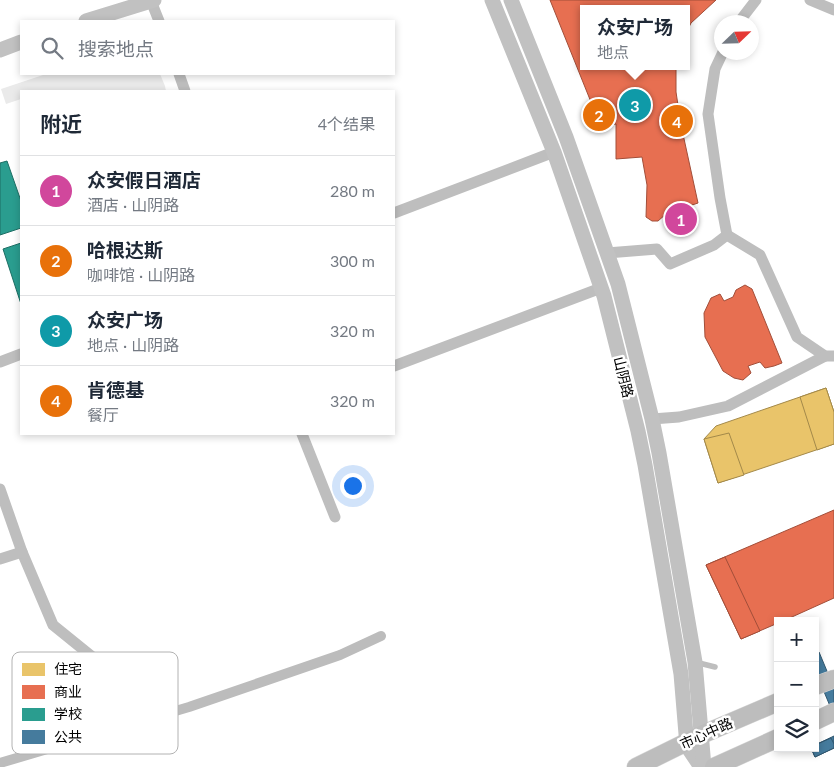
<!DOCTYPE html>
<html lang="zh">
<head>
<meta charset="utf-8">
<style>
	:root { --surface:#fff; --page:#f2f2f3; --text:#1f2937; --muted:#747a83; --line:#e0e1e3; --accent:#595959 }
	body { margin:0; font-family:Lato,"Noto Sans SC",sans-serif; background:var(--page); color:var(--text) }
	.controls { position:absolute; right:15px; bottom:15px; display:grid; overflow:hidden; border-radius:0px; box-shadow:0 2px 8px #0003 }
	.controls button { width:45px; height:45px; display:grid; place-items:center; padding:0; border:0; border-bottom:1px solid var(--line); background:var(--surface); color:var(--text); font:25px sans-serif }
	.compass { position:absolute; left:714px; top:15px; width:45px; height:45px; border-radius:50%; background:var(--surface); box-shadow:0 2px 8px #0003; rotate:67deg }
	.you { position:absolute; left:352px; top:485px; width:18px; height:18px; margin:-12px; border:4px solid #fff; border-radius:50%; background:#1a73e8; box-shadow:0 0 0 8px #1a73e833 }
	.badge { display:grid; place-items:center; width:32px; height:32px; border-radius:50%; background:var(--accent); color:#fff; font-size:16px; font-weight:700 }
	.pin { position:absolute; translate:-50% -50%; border:2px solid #fff; box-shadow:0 1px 5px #0006 }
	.popup { position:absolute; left:580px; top:5px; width:110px; height:65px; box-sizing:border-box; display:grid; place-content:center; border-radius:0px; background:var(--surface); filter:drop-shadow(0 1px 4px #0005); font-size:16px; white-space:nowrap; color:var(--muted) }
	.popup b { font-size:19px; color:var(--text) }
	.popup::after { content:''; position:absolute; left:50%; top:100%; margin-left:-10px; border:10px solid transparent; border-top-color:var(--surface) }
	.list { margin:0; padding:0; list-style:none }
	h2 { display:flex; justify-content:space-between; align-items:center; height:65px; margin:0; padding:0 20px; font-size:21px }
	h2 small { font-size:16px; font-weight:400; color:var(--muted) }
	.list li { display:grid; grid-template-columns:32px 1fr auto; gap:15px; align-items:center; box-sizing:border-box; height:70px; padding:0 20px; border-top:1px solid var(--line) }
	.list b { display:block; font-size:19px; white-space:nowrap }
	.list p { margin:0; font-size:16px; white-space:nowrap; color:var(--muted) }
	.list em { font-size:16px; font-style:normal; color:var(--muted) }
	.icon { flex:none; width:28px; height:28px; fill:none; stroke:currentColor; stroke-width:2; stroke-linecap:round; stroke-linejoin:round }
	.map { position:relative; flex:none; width:834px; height:767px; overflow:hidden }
	.search { position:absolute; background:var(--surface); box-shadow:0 2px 8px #0003; left:20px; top:20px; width:375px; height:55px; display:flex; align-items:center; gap:12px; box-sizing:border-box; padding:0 18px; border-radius:0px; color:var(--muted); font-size:19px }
	.panel { position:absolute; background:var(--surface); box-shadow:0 2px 8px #0003; left:20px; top:90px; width:375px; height:345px; border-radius:0px }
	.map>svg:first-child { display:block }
	.garden { fill:#eaeaea }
	.homes { fill:#e9c46a; stroke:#a3894a }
	.shops { fill:#e76f51; stroke:#a24e39 }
	.schools { fill:#2a9d8f; stroke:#1d6e64 }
	.public { fill:#457b9d; stroke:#30566e }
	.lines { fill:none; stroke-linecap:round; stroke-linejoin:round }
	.canal { stroke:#bcbcbc; stroke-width:10 }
	.primary-casing { stroke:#dbdbdb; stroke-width:19 }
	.service { stroke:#bebebe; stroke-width:5.5 }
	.minor { stroke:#bebebe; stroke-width:11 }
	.secondary { stroke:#c1c1c1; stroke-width:15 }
	.primary { stroke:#bdbdbd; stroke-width:18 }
	.labels { text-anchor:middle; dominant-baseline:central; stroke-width:5; stroke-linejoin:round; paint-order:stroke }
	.street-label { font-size:14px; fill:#000; stroke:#fff }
	.key { fill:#fff; stroke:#b2b2b2; stroke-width:1 }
	.key-label { font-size:14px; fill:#000 }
</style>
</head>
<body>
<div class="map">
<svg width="834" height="767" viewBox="0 0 834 767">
	<rect width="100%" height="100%" fill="#fff"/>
	<polygon class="garden" points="46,74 160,74 165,86 166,91 21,91 21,99 6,104 1,89"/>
	<g class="homes">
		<polygon points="826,388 834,412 834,444 718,483 704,439 716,426"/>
		<polygon points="826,388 834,412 834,444 817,450 800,397"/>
		<polygon points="729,433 744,475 718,483 704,439"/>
	</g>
	<g class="shops">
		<polygon points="550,0 716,0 691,23 686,33 686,9 584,9 584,66 676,66 676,92 681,125 698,203 666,214 658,221 652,221 646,217 647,185 642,157 616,159 616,124 606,126 597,117"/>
		<polygon points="745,285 752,289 782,363 774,366 765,368 760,362 748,366 751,373 743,380 734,378 723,371 705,337 704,313 711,298 720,294 724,301 733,297 736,290"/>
		<polygon points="834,510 834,598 783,621 778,621 778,623 741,639 706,565"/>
		<polygon points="725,557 760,631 741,639 706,565"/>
	</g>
	<g class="schools">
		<polygon points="7,161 21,201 21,228 0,235 0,163"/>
		<polygon points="21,243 21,304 3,249"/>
	</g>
	<g class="public">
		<polygon points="819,652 834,688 834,704 830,706 815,670 815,654"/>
		<polygon points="834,736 834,748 815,757 811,748 815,748 815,745"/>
		<polygon points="831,738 834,744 834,748 815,757 811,748 815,748 815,745"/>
	</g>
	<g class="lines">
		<polyline class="canal" points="0,763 189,707 340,655 381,636"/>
		<g class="primary-casing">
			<g id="primary">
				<polyline points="815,686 834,679"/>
				<polyline points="815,721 834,712"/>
				<polyline points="636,767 701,735 778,702"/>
				<polyline points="714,767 778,738"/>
			</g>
		</g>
		<polyline class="service" points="695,662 715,667"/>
		<g class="minor">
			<polyline points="810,0 834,10"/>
			<polyline points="151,1 159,21"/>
			<polyline points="739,22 756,0"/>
			<polyline points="179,74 185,91"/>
			<polyline points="394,213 554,152"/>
			<polyline points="727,235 760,255 797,337 825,356 834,356"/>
			<polyline points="607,253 657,249 670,264 714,245 727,235 720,198 708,114 715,69 723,52"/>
			<polyline points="0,362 21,354"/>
			<polyline points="394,366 601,288"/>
			<polyline points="652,419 679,417 728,406 825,356"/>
			<polyline points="302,434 335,517"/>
			<polyline points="0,489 22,552 53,625 137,693"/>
			<polyline points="0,559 22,552"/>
		</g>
		<g class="secondary">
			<polyline points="492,0 554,152 604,296 638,431 645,465 681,674 687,746 701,767"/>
			<polyline points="511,0 566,137 618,284 652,419 659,453 695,662 704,767"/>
			<polyline points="86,21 154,0"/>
			<polyline points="0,50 21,42"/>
		</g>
		<use href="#primary" class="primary"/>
	</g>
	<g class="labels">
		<g class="street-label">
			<text transform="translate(624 377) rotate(76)">山阴路</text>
			<text transform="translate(706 733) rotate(-24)">市心中路</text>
		</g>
	</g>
	<rect x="12" y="652" width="166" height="102" rx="8" class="key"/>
	<rect x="22" y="663" width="23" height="13" fill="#e9c46a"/>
	<rect x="22" y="685" width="23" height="14" fill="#e76f51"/>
	<rect x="22" y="708" width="23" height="13" fill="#2a9d8f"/>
	<rect x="22" y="730" width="23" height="14" fill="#457b9d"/>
	<g class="key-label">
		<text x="54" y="674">住宅</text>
		<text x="54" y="697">商业</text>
		<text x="54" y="719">学校</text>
		<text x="54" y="742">公共</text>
	</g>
</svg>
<div class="controls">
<button>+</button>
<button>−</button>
<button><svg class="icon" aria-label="layers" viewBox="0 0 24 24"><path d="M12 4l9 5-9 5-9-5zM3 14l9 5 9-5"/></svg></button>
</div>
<svg class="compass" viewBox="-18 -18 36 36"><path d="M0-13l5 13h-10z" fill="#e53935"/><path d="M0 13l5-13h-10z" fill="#747a83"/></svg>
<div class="you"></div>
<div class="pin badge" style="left:681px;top:219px;background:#d1479c">1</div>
<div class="pin badge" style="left:599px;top:115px;background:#e8710a">2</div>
<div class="pin badge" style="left:635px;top:105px;background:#0f9aa8">3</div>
<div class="popup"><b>众安广场</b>地点</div>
<div class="pin badge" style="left:677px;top:121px;background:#e8710a">4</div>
<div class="search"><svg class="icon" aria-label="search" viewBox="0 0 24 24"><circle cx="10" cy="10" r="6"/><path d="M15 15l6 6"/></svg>搜索地点</div>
<section class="panel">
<h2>附近<small>4个结果</small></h2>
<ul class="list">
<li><span class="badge" style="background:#d1479c">1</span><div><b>众安假日酒店</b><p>酒店 · 山阴路</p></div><em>280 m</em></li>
<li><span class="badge" style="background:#e8710a">2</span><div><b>哈根达斯</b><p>咖啡馆 · 山阴路</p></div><em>300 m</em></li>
<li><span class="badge" style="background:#0f9aa8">3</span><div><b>众安广场</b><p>地点 · 山阴路</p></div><em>320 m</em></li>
<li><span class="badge" style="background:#e8710a">4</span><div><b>肯德基</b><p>餐厅</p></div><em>320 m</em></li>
</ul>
</section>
</div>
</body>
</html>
